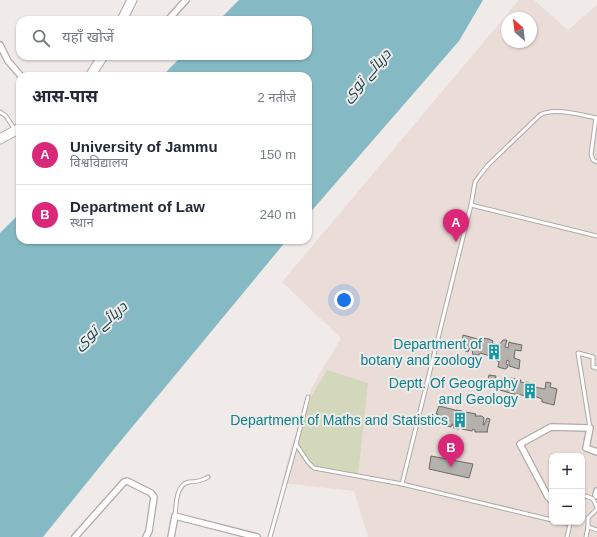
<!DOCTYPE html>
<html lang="hi">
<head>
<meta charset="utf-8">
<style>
	:root { --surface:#fff; --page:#f6f6f7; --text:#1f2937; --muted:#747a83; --line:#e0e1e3; --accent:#db2777 }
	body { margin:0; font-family:Arial,Cairo,"Noto Sans Devanagari",sans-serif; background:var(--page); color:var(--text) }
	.controls { position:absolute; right:12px; bottom:12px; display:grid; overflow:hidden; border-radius:8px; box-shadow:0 1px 3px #0004 }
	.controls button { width:36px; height:36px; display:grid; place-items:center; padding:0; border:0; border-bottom:1px solid var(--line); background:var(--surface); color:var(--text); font:20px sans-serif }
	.compass { position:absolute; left:501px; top:12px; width:36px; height:36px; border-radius:50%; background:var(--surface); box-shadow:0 1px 3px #0004; rotate:332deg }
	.you { position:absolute; left:344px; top:300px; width:14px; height:14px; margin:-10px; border:3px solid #fff; border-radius:50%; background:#1a73e8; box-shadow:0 0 0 6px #1a73e833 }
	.badge { display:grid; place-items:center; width:26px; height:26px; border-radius:50%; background:var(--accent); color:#fff; font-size:13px; font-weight:700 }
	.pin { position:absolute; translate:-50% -33px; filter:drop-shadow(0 1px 2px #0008) }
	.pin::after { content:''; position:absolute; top:21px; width:14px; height:12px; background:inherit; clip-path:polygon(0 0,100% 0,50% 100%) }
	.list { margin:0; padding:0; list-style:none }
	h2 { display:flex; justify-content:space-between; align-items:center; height:52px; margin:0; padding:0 16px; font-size:17px }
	h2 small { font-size:13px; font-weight:400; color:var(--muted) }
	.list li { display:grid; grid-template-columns:26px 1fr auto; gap:12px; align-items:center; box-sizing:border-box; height:60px; padding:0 16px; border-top:1px solid var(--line) }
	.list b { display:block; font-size:15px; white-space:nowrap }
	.list p { margin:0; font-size:13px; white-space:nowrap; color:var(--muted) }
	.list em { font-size:13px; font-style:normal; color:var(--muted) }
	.icon { flex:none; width:22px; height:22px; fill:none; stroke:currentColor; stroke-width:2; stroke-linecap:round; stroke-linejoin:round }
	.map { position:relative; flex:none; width:597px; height:537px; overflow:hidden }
	.search { position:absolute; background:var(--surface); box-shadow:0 1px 3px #0004; left:16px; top:16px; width:296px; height:44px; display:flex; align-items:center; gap:10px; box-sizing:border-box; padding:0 14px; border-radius:12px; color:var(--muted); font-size:15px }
	.panel { position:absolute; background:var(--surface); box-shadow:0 1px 3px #0004; left:16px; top:72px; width:296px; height:172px; border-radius:12px }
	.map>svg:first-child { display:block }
	.built { fill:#eadcd7; fill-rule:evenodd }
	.green { fill:#d3d8bc }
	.water { fill:#85bac5 }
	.building { fill:#b5b2ad; stroke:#6c6a66 }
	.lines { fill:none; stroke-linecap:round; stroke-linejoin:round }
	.lane-casing { stroke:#afa9a7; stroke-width:5 }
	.street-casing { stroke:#afa9a7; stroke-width:8 }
	.primary-casing { stroke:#afa9a7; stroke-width:11 }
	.lane { stroke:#fff; stroke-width:3 }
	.street { stroke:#fff; stroke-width:5.5 }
	.primary { stroke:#fff; stroke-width:9 }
	.labels { text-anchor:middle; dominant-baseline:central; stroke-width:4; stroke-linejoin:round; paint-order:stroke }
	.culture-label { font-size:14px; fill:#0d838f; stroke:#f0ebe8; text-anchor:end }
	.water-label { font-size:15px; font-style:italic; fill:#12434c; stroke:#f0ebe8 }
</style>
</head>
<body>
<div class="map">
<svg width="597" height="537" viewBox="0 0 597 537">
	<rect width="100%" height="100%" fill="#f0ebe8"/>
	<path class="built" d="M519,0H534L568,30L597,5V537H368L354,491L282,483L291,447L312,387L341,338L282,282ZM507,18H531V42H507ZM552,456H582V522H552Z"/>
	<polygon class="green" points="327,370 368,383 358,476 310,469 295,448 312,395"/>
	<g class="water">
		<polygon points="239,0 483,0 459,41 308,215 308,76 162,76 182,56 308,56 308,20 219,20"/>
		<polygon points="20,213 20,240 287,240 114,449 43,537 0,537 0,233"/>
	</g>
	<g class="building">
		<polygon points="463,335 481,340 481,338 489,339 493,341 492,343 499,345 503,340 507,340 505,347 508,348 509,342 512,343 522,345 521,351 515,350 514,358 520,360 519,369 509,366 509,361 507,360 506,364 508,365 507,368 505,369 498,367 499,362 496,360 497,356 494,357 480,353 479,355 473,355 472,350 474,344 472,343 468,352 461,349"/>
		<polygon points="489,375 496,376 495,381 501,382 502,378 511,380 511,378 521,380 520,382 526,383 526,382 535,384 534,387 545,389 546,382 551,383 550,387 557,389 554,405 542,402 542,399 537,397 531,396 531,397 517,394 517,395 486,386 487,382 484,381 485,379 488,379"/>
		<polygon points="439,406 455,410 456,412 456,410 462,411 461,413 463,412 465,414 466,412 476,414 475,416 482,416 484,418 483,425 484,425 487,418 490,419 487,431 488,432 475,432 475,430 473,429 472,431 462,429 462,426 460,426 459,429 453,428 455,426 453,426 453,424 452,424 451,427 441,424 441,421 437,422 436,421 436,418 438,418 438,414 436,414"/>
		<polygon points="431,456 473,464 469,478 429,469"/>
	</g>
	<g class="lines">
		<g class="lane-casing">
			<g id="lane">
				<polyline points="0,112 6,116 15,130"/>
				<polyline points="596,118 591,154 593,160 597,162"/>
				<path d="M471,205L475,182L480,175L488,165L540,115C554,107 581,115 597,118"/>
				<polyline points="590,428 578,353 593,357 593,367 597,368"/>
				<polyline points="296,444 308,397"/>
				<polyline points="582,496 586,496 593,499 597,507"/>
				<path d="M175,516C176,505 176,484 189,482C196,482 202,481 208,477"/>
				<polyline points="552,520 402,484 471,205 597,236"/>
				<polyline points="561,522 570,524 567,537"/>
				<polyline points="588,527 597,530"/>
				<polyline points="270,537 296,444 308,462 314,468 402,484"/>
				<polyline points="586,537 588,527 588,518 597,509"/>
			</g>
		</g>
		<g class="street-casing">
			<g id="street">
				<polyline points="168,20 186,0"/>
				<polyline points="0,45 8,61 21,76"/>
				<polyline points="597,491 596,495 597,496"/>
				<polyline points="552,501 548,497 520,444 551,427 590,428 586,448 597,452"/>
				<polyline points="75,537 124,482 127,481 151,493 154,497 149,531 146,537"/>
				<polyline points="171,537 175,516 257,537"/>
			</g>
		</g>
		<g class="primary-casing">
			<g id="primary">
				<polyline points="122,20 132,0"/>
				<polyline points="90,76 103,56"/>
				<polyline points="0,139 20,128"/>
			</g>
		</g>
		<use href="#lane" class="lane"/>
		<use href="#street" class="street"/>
		<use href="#primary" class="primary"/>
	</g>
	<defs>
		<g id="building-bare" transform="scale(1.2)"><path d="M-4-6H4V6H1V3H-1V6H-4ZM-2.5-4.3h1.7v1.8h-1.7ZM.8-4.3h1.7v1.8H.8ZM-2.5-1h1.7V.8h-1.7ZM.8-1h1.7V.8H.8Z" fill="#0f9aa8" stroke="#f0ebe8" stroke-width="2.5" paint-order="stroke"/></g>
	</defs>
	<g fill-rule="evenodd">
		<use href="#building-bare" x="494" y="352"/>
		<use href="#building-bare" x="530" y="391"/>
		<use href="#building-bare" x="460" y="420"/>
	</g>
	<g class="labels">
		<g class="culture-label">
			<text x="482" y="344">Department of<tspan x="482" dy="16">botany and zoology</tspan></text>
			<text x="518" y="383">Deptt. Of Geography<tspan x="518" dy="16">and Geology</tspan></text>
			<text x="448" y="420">Department of Maths and Statistics</text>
		</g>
		<g class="water-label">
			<text transform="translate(366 75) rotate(-48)">دریائے توی</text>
			<text transform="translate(100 325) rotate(-41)">دریائے توی</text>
		</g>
	</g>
</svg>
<div class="controls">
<button>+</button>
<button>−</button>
</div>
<svg class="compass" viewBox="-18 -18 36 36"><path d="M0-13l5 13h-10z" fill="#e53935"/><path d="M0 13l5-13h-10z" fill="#747a83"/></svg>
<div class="you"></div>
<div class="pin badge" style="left:456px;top:242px">A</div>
<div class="pin badge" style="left:451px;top:467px">B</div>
<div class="search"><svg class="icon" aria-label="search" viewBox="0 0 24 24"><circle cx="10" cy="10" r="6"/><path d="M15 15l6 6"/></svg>यहाँ खोजें</div>
<section class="panel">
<h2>आस-पास<small>2 नतीजे</small></h2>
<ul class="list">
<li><span class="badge">A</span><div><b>University of Jammu</b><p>विश्वविद्यालय</p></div><em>150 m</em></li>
<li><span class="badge">B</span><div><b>Department of Law</b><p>स्थान</p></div><em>240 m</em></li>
</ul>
</section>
</div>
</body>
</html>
